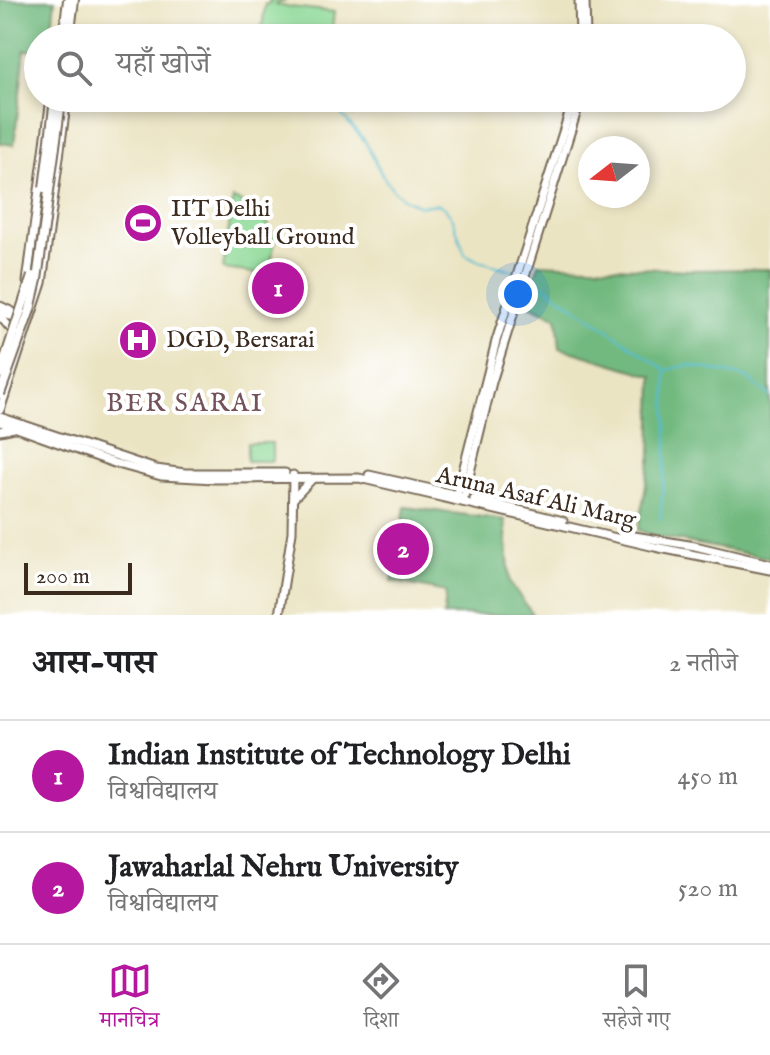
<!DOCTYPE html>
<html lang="hi">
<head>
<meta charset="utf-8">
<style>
	:root { --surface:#fff; --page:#f2f2f2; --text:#202124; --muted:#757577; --line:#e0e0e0; --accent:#b5179e }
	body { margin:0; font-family:"IM FELL English","Noto Serif Devanagari",serif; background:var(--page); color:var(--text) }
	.compass { position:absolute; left:578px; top:136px; width:72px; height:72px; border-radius:50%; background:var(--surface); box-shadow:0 4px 12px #0003; rotate:253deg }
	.scale { position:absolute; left:24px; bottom:20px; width:108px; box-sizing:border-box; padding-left:8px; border:4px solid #3b2a1e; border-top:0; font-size:22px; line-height:28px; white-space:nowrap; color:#3b2a1e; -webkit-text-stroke:6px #fff; paint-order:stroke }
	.you { position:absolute; left:518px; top:294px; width:28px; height:28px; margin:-20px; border:6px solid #fff; border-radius:50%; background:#1a73e8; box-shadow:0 0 0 12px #1a73e833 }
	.badge { display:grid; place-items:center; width:52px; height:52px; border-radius:50%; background:var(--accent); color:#fff; font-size:26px; font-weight:700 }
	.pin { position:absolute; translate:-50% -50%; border:4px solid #fff; box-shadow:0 2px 8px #0006 }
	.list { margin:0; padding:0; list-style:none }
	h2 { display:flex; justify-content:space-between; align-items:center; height:104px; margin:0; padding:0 32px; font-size:34px }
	h2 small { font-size:26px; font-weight:400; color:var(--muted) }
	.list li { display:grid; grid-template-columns:52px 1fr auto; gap:24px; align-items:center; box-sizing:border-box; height:112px; padding:0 32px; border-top:2px solid var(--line) }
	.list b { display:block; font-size:30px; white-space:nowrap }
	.list p { margin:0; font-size:26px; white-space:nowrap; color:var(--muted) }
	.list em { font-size:26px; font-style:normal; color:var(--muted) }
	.icon { flex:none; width:44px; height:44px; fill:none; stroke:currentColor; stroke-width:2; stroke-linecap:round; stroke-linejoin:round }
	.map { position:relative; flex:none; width:770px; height:615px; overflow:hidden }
	.search { position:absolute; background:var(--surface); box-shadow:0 4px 12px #0003; left:24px; right:24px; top:24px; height:88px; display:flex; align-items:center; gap:20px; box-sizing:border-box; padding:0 28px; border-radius:44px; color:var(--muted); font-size:30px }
	.sheet { height:328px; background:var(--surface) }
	nav { display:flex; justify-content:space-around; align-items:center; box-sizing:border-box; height:112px; border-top:2px solid var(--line); background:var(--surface); font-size:22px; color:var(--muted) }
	nav a { display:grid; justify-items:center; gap:4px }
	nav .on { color:var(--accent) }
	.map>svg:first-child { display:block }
	.green { fill:#8dd996; stroke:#64825a; stroke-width:2 }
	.forest { fill:#72b97f; stroke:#56724e; stroke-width:2 }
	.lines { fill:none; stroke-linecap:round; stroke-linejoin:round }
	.stream { stroke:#55bdd2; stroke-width:2 }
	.secondary-casing { stroke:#796b58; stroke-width:11 }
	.primary-casing { stroke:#796b58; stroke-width:12 }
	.secondary { stroke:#fff; stroke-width:7 }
	.primary { stroke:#fff; stroke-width:8 }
	.primary-bridge-casing { stroke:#796b58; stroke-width:12; stroke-linecap:butt }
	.primary-bridge { stroke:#fff; stroke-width:8 }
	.labels { text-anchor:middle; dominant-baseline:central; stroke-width:8; stroke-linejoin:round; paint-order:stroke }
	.poi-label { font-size:24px; fill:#3b2a1e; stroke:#fff; text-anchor:start }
	.street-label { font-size:24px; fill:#3b2a1e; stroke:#fff }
	.neighbourhood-label { font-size:26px; letter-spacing:2px; fill:#74525a; stroke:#fff }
</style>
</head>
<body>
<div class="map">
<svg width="770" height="615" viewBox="0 0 770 615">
	<rect width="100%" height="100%" fill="#fff"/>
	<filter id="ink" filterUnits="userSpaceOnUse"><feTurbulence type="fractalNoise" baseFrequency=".0125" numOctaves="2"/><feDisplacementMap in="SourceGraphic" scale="16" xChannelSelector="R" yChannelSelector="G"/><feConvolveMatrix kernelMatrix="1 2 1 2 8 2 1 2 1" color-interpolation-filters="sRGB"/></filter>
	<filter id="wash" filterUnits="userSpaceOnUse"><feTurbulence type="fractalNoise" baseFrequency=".006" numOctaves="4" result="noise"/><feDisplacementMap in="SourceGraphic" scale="32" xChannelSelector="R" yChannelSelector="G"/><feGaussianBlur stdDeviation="1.8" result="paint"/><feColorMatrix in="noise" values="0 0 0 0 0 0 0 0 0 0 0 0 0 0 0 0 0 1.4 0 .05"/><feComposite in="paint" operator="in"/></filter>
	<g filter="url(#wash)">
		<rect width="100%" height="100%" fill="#ebe4c3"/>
		<g class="green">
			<polygon points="269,0 287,0 274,5 334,12 331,38 261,38 265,4 270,4"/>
			<polygon points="233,199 262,211 275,240 269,275 223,269"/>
			<rect x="247" y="443" width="25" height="18"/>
		</g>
		<g class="forest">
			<polygon points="0,0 55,0 51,38 38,38 38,51 25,50 14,145 0,143"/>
			<polygon points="539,264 689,270 770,269 770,558 655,536 638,530 651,456 653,376 560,348 557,317 525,303"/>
			<polygon points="405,507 505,520 510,583 533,615 442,615 444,614 446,592 392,581"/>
		</g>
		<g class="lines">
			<g class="stream">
				<polyline points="330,98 337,109"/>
				<polyline points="341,114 365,141 382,175 394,191 406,200 421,206 438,204 445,208 452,217 465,254 479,261 515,271"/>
				<polyline points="530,276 666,370 667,445 660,519"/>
				<polyline points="667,370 688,365 746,377 770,396"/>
			</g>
		</g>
	</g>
	<g filter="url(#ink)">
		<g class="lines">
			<g class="secondary-casing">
				<g id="secondary">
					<polyline points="579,0 580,38"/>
					<polyline points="585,0 586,38"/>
					<polyline points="27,282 51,98"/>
					<polyline points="0,306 23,317"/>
					<polyline points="0,313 17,318"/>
					<polyline points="0,316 11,329"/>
					<polyline points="0,410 42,283 67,98"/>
					<polyline points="0,417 156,469 185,473 285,473"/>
					<polyline points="0,422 114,463 161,476 214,479 359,478 655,547 770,570"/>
					<polyline points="0,431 14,428"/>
					<polyline points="369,475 458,495"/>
					<polyline points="456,498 496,341 574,98"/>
					<polyline points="293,499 312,479"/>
					<polyline points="474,499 563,521"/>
					<polyline points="463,501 492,382 581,98"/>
					<polyline points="622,534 695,546 770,564"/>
					<polyline points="279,615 292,532 293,475"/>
				</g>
			</g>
			<g class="primary-casing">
				<g id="primary">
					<polyline points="63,38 68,0"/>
					<polyline points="69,38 74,0"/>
				</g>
			</g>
			<use href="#secondary" class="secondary"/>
			<use href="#primary" class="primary"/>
			<g class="primary-bridge-casing">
				<g id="primary-bridge">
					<polyline points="44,188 55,99"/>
					<polyline points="0,374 32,276"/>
					<polyline points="0,394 30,310 37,280 61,102"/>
				</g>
			</g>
			<use href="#primary-bridge" class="primary-bridge"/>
		</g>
	</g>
	<defs>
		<g id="stadium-disc" transform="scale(2)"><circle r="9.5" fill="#b5179e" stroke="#fff"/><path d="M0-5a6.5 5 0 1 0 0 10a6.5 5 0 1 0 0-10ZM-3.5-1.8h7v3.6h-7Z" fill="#fff"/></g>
		<g id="hospital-disc" transform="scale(2)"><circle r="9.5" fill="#b5179e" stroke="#fff"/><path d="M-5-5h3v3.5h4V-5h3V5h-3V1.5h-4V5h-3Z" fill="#fff"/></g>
	</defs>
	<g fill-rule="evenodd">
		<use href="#stadium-disc" x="143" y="223"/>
		<use href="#hospital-disc" x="138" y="340"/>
	</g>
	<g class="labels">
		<g class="poi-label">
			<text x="171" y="209">IIT Delhi<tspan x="171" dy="28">Volleyball Ground</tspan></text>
			<text x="166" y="340">DGD, Bersarai</text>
		</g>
		<g class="street-label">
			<text transform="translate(536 498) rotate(13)">Aruna Asaf Ali Marg</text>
		</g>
		<g class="neighbourhood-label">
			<text x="185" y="403">BER SARAI</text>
		</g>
	</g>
</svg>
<svg class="compass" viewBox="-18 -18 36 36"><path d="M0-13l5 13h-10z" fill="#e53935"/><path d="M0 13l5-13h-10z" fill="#757577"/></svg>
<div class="scale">200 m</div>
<div class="you"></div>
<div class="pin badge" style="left:278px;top:288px">1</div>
<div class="pin badge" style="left:403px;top:549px">2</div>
<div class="search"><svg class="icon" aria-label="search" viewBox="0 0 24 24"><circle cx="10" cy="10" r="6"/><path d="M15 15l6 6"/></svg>यहाँ खोजें</div>
</div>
<section class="sheet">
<h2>आस-पास<small>2 नतीजे</small></h2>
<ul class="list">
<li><span class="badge">1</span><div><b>Indian Institute of Technology Delhi</b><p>विश्वविद्यालय</p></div><em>450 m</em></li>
<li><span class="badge">2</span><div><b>Jawaharlal Nehru University</b><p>विश्वविद्यालय</p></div><em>520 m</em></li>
</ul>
</section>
<nav>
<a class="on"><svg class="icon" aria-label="map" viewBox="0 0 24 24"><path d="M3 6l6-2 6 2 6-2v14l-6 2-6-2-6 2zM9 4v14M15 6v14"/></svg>मानचित्र</a>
<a><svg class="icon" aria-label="directions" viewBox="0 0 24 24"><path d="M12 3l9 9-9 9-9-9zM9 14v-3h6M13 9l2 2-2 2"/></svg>दिशा</a>
<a><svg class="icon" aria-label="saved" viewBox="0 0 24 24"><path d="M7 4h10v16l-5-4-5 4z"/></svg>सहेजे गए</a>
</nav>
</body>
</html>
